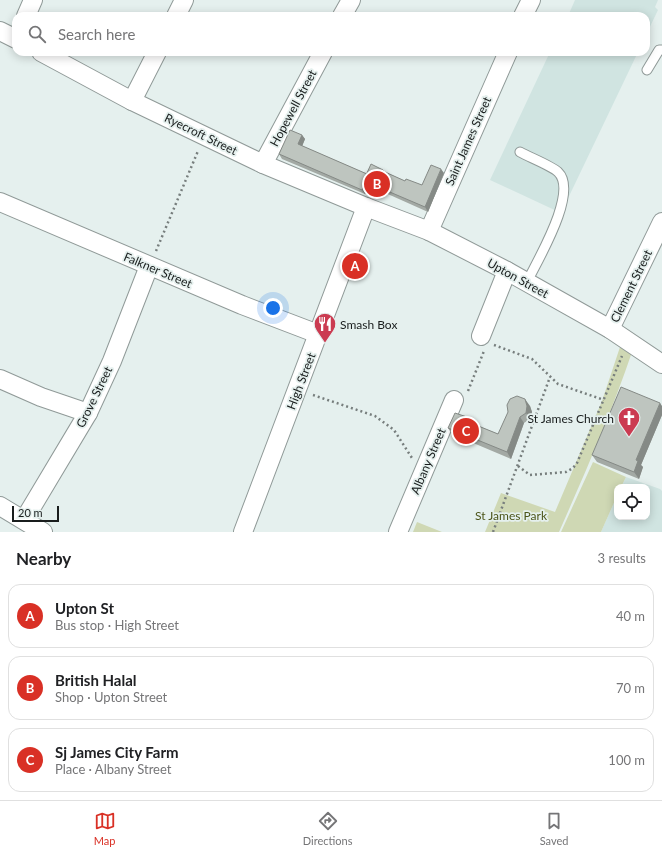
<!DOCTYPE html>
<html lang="en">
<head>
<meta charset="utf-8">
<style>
	:root { --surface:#fff; --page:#f6f6f6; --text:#202124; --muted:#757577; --line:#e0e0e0; --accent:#d93025 }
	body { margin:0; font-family:Lato,sans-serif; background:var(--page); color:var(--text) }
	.controls { position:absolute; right:12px; bottom:12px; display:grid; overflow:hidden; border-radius:8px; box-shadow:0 2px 10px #0003 }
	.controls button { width:36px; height:36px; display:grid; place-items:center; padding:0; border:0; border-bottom:1px solid var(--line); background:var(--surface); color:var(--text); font:20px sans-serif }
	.scale { position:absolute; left:12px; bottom:10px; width:47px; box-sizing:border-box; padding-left:4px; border:2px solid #191d1d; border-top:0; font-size:11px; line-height:14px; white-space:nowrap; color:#191d1d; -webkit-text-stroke:3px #e5f0ee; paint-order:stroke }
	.you { position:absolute; left:273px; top:308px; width:14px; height:14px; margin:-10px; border:3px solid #fff; border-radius:50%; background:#1a73e8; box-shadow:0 0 0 6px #1a73e833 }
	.badge { display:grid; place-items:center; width:26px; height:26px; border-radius:50%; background:var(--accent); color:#fff; font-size:13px; font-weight:700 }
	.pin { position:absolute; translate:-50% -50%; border:2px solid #fff; box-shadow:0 1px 4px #0006 }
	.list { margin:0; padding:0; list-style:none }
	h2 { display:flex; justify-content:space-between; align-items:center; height:52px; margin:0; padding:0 16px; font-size:17px }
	h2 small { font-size:13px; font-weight:400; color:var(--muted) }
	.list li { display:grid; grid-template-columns:26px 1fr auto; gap:12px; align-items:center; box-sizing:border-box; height:64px; margin:0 8px 8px; padding:0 8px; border:1px solid var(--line); border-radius:12px }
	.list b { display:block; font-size:15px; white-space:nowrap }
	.list p { margin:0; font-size:13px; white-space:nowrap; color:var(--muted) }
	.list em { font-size:13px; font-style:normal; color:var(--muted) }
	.icon { flex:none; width:22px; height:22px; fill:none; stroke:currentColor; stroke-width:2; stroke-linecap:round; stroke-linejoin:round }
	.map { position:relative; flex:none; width:662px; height:532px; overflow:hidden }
	.search { position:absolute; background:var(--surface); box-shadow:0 2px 10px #0003; left:12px; right:12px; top:12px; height:44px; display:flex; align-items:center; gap:10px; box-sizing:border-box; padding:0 14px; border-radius:12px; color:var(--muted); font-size:15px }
	.sheet { height:268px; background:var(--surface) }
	nav { display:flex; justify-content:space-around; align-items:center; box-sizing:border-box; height:56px; border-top:1px solid var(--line); background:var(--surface); font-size:11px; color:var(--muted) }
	nav a { display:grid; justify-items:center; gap:2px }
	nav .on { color:var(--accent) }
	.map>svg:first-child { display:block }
	.built { fill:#d0e4e1 }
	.green { fill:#cfd8b4 }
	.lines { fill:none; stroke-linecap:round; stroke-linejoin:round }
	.service-casing { stroke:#909a98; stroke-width:11 }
	.minor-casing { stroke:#909a98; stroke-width:20 }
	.path { stroke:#777e7d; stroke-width:2.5; stroke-dasharray:2 3; stroke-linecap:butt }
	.service { stroke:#fff; stroke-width:9 }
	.minor { stroke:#fff; stroke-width:18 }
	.wall { fill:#a3a9a4 }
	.shaded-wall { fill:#858a86 }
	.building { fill:#bec5bf; stroke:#858a86 }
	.labels { text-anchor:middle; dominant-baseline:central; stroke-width:3.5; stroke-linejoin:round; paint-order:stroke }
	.street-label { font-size:12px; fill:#191d1d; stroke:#e5f0ee }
	.poi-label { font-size:12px; fill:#191d1d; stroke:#e5f0ee; text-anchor:start }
	.park-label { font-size:12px; fill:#4c551a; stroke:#e5f0ee }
</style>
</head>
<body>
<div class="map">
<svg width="662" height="532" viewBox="0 0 662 532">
	<rect width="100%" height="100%" fill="#e5f0ee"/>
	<g class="built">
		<polygon points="575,0 658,0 655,7 658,10 646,35 646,16 568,16"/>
		<polygon points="550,52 638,52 561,213 490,180"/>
		<polygon points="626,477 660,489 662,491 662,532 601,532 617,496 617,517 647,517 647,487 621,487"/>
	</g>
	<g class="green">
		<path d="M620,347L632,352C611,414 585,473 559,532H485L501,493L555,512L602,401Z"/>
		<polygon points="593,462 626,477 621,487 617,487 617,496 601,532 561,532"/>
		<polygon points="417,522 442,532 413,532"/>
	</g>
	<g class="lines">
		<g class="service-casing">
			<g id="service">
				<polyline points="647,70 659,50 662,50"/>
				<path d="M520,152C529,157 552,166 558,172C579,192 537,261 527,282"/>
			</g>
		</g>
		<g class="minor-casing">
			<g id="minor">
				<polyline points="26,16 33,0"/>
				<polyline points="176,16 184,0"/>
				<polyline points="342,16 351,0"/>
				<polyline points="523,16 531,0"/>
				<polyline points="0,31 16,39"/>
				<polyline points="41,52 132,101 263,164 366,207 429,231 507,271 610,329 662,364"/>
				<polyline points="132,101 157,52"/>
				<polyline points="263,164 323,52"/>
				<polyline points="0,202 242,305 318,334"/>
				<polyline points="429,231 508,52"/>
				<polyline points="610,329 662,222"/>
				<polyline points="481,336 507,271"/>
				<polyline points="0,379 41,397 88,413"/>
				<polyline points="0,506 43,532"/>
				<polyline points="24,520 88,413 112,361 149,266"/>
				<polyline points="243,532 366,207"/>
				<polyline points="398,532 454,400"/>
			</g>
		</g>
		<g class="path">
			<polyline points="156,251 198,151"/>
			<polyline points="494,345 532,359 558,384 604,400"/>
			<polyline points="468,391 484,351"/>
			<polyline points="313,395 375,416 394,430 412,458"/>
			<polyline points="518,466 530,475 566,472 573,468 577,463 622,356"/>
			<polyline points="493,532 550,377"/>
		</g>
		<use href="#service" class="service"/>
		<use href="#minor" class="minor"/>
	</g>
	<g class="wall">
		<polygon points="302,135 305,139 302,146 367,174 383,170 385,172 405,181 422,185 444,173 428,212 381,191 380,194 368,189 365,194 282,159 279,154"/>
		<polygon points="530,406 532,412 530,419 524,423 511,459 452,434 448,428 467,417 471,423 498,434"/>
		<polygon points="662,406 662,415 641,465 643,467 639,479 597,462 592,455"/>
	</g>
	<g class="shaded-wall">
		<polygon points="302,135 305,139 301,149 298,144"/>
		<polygon points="441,169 444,173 428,212 425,207"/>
		<polygon points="383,170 388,176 378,187 381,191 380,194 376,188"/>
		<polygon points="365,185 368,189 365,194 362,190"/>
		<polygon points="525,399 530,406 532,412 530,419 526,413"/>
		<polygon points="660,403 662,406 662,415 641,465 643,467 639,479 634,472 636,460"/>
		<polygon points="467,417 471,424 466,421"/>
		<polygon points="520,417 524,423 511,459 507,452"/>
	</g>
	<g class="building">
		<polygon points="290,130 302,135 298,144 367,174 363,182 365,185 362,190 279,154"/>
		<polygon points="371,164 383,170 376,188 363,182"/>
		<polygon points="431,165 441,169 425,207 378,187 385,172 405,181 406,179 422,185"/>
		<polygon points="621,387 660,403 636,460 638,461 634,472 592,455"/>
		<polygon points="517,396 525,399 527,406 526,413 520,417 507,452 448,428 455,413 467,417 466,421 498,434 508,412 507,405 510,399"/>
	</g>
	<defs>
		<g id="restaurant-pin" transform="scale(1.15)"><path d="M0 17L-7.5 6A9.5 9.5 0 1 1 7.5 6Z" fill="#cb3b51" stroke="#e5f0ee"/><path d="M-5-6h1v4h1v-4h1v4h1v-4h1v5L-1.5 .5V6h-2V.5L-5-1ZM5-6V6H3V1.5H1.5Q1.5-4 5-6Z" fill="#fff"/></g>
		<g id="church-pin" transform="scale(1.15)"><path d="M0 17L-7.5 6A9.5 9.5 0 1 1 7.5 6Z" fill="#cb3b51" stroke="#e5f0ee"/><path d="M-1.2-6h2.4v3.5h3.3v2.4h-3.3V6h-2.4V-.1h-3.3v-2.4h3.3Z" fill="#fff"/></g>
	</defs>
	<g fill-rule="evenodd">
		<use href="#restaurant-pin" x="325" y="324"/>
		<use href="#church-pin" x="629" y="418"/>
	</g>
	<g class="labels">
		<g class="street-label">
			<text transform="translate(293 108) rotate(-62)">Hopewell Street</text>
			<text transform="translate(201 134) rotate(26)">Ryecroft Street</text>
			<text transform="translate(468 141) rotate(-66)">Saint James Street</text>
			<text transform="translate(158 270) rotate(23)">Falkner Street</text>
			<text transform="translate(518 278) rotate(29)">Upton Street</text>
			<text transform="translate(631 286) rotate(-64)">Clement Street</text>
			<text transform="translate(301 381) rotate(-69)">High Street</text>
			<text transform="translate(94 397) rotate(-64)">Grove Street</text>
			<text transform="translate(428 461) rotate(-67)">Albany Street</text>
		</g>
		<g class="poi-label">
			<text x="340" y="324">Smash Box</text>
			<text x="614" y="418" text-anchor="end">St James Church</text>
		</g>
		<g class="park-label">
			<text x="511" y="515">St James Park</text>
		</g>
	</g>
</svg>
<div class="controls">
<button><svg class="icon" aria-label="locate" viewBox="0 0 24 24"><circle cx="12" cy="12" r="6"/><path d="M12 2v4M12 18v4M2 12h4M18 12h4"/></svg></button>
</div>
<div class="scale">20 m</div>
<div class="you"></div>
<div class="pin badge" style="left:355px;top:266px">A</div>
<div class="pin badge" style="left:377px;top:184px">B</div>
<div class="pin badge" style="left:466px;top:431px">C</div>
<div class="search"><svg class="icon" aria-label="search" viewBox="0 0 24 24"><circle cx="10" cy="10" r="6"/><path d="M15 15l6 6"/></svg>Search here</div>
</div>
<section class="sheet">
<h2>Nearby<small>3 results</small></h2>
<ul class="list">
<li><span class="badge">A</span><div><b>Upton St</b><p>Bus stop · High Street</p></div><em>40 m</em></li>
<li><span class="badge">B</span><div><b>British Halal</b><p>Shop · Upton Street</p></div><em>70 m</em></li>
<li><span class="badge">C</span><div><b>Sj James City Farm</b><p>Place · Albany Street</p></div><em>100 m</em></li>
</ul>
</section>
<nav>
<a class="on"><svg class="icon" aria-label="map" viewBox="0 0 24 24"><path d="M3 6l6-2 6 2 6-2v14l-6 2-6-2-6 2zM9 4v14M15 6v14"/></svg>Map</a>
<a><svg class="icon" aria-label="directions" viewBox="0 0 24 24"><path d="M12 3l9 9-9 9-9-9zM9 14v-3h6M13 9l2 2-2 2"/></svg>Directions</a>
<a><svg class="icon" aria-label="saved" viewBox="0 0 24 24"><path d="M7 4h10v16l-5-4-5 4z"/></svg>Saved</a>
</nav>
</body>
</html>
